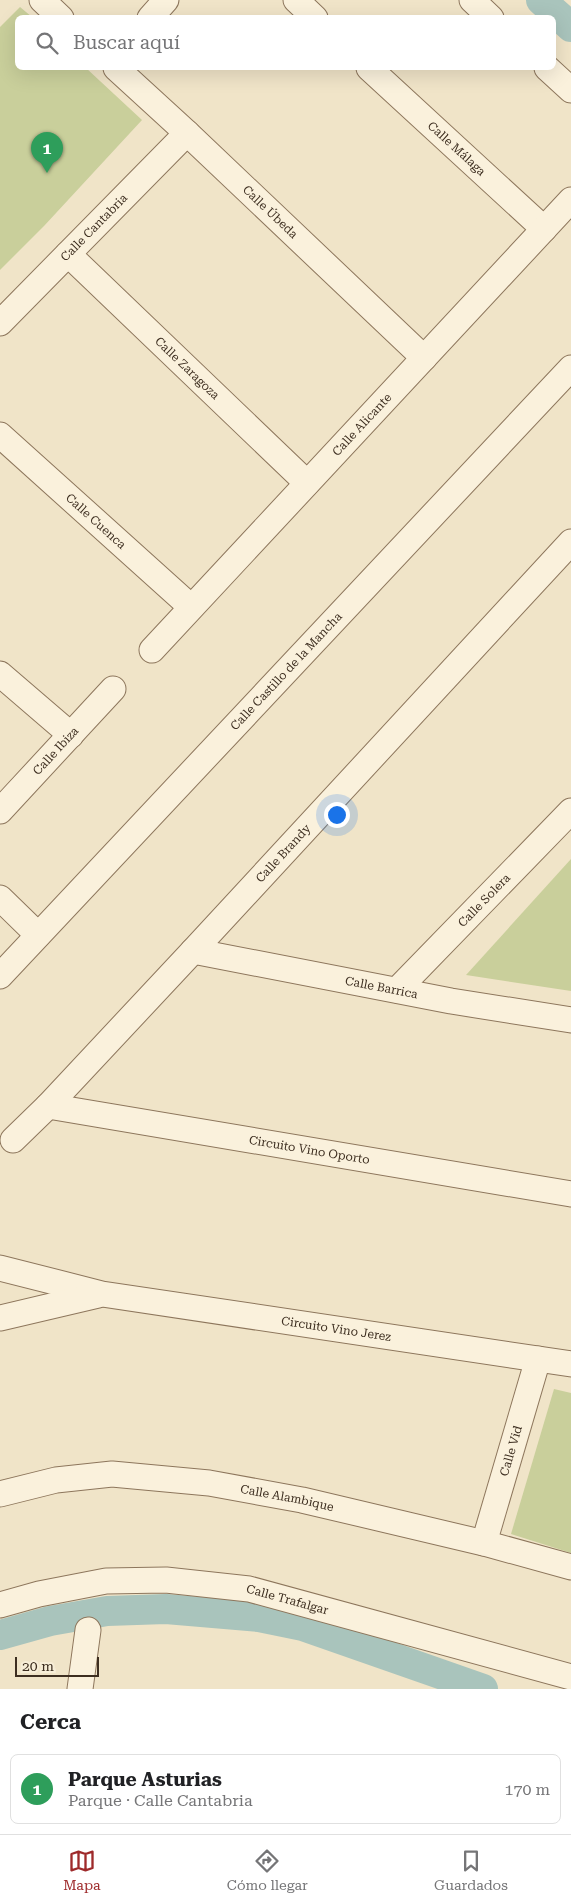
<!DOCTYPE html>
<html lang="es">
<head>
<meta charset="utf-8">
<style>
	:root { --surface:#fff; --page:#f6f6f6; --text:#202124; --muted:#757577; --line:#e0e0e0; --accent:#9e2a2b }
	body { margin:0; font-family:"Roboto Serif",serif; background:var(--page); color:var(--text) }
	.scale { position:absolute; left:15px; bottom:12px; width:84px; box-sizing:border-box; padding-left:5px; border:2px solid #3d2e20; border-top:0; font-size:14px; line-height:18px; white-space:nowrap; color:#3d2e20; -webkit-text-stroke:4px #f7eed8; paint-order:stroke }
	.you { position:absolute; left:336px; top:814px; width:18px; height:18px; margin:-12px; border:4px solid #fff; border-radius:50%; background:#1a73e8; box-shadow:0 0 0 8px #1a73e833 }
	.badge { display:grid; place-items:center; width:32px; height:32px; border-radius:50%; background:var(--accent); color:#fff; font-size:16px; font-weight:700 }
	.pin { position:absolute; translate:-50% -41px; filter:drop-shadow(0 1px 2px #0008) }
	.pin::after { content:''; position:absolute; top:26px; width:18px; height:15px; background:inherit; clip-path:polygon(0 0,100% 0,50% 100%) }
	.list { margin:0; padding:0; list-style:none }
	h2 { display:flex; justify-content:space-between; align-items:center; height:65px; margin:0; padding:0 20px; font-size:21px }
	h2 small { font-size:16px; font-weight:400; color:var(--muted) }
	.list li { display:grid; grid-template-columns:32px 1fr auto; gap:15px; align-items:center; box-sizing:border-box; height:70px; margin:0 10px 10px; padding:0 10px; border:1px solid var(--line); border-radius:8px }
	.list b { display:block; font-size:19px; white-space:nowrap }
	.list p { margin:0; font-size:16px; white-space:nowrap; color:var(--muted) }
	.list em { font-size:16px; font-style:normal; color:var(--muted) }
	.icon { flex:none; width:28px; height:28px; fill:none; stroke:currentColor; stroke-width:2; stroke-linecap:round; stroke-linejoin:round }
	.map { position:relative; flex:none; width:571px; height:1689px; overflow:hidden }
	.search { position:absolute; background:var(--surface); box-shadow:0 5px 20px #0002; left:15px; right:15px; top:15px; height:55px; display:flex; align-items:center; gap:12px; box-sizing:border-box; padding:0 18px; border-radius:8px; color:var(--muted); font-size:19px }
	.sheet { height:145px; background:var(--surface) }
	nav { display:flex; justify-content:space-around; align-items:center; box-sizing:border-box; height:70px; border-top:1px solid var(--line); background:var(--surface); font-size:14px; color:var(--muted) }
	nav a { display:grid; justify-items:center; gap:2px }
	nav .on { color:var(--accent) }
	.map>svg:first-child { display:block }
	.green { fill:#c9cf9b }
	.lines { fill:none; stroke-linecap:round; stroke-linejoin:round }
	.canal { stroke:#a9c4bc; stroke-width:30 }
	.minor-casing { stroke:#8d765c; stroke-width:27 }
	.minor { stroke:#faf1dc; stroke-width:25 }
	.labels { text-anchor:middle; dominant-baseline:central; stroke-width:4.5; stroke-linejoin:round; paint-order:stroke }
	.street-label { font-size:12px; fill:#3d2e20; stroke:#f7eed8 }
</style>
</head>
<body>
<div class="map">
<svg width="571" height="1689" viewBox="0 0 571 1689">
	<rect width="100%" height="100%" fill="#f0e4c8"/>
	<g class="green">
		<polygon points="20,7 32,17 18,18 18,68 86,68 142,120 44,226 0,270 0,27"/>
		<polygon points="571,859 571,991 466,975"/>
		<polygon points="554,1389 571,1393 571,1553 511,1534"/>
	</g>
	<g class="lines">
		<g class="canal">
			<polyline points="541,0 571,27"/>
			<polyline points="0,1635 50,1621 107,1611 166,1609 259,1617 303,1626 483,1689"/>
		</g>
		<g class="minor-casing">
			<g id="minor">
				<polyline points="42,0 61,18"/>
				<polyline points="296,0 315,18"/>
				<polyline points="472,0 491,18"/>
				<polyline points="150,18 166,0"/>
				<path id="s1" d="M116,68L187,133L424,358"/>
				<path id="s2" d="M369,68L544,229"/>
				<polyline points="547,68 571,90"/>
				<path id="s3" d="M68,254L307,483"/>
				<path id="s4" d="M0,323L187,133"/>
				<path id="s5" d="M0,435L191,607"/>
				<path id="s6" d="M152,650L571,200"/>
				<polyline points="0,674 71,735"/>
				<path id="s7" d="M0,811L113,689"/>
				<polyline points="0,898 38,935"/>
				<path id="s8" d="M193,951L451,1001L571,1020"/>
				<path id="s9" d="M0,976L571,368"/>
				<path id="s10" d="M397,990L571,811"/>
				<path id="s11" d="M48,1106L571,1194"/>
				<path id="s12" d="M13,1140L48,1106L193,951L571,542"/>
				<path id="s13" d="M0,1268L102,1294L571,1364"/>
				<polyline points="0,1318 98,1295"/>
				<path id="s14" d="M0,1494L56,1480L112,1474L209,1483L302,1500L484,1543L571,1567"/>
				<path id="s15" d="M484,1543L538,1359"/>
				<path id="s16" d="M0,1605L39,1594L106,1581L166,1580L249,1589L571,1677"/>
				<polyline points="80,1689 88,1630"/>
			</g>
		</g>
		<use href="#minor" class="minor"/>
	</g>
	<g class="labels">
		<g class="street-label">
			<text stroke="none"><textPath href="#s2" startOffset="119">Calle Málaga</textPath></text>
			<text stroke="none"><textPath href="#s1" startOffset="211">Calle Úbeda</textPath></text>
			<text stroke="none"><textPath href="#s4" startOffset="134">Calle Cantabria</textPath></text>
			<text stroke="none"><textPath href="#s3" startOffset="165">Calle Zaragoza</textPath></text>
			<text stroke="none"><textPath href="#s6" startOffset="308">Calle Alicante</textPath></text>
			<text stroke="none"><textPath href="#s5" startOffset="129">Calle Cuenca</textPath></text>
			<text stroke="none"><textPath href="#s9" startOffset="418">Calle Castillo de la Mancha</textPath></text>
			<text stroke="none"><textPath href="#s7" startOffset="82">Calle Ibiza</textPath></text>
			<text stroke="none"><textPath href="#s12" startOffset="394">Calle Brandy</textPath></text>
			<text stroke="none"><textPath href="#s10" startOffset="125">Calle Solera</textPath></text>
			<text stroke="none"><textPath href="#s8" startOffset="192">Calle Barrica</textPath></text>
			<text stroke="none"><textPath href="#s11" startOffset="265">Circuito Vino Oporto</textPath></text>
			<text stroke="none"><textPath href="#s13" startOffset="342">Circuito Vino Jerez</textPath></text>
			<text stroke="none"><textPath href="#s15" startOffset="96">Calle Vid</textPath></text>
			<text stroke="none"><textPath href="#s14" startOffset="291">Calle Alambique</textPath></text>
			<text stroke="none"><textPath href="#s16" startOffset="292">Calle Trafalgar</textPath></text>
		</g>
	</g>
</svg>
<div class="scale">20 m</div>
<div class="you"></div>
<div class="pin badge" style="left:47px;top:173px;background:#2e9e5b">1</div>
<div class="search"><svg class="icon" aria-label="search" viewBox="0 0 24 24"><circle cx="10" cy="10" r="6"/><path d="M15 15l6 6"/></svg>Buscar aquí</div>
</div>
<section class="sheet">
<h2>Cerca<small></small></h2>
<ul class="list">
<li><span class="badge" style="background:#2e9e5b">1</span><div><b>Parque Asturias</b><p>Parque · Calle Cantabria</p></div><em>170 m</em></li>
</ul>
</section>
<nav>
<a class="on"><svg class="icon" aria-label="map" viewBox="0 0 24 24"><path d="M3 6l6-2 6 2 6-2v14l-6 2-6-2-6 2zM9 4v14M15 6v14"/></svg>Mapa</a>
<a><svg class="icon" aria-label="directions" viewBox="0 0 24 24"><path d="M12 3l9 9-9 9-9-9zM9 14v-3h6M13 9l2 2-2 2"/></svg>Cómo llegar</a>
<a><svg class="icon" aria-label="saved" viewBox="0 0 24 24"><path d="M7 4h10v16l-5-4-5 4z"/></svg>Guardados</a>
</nav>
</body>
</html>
